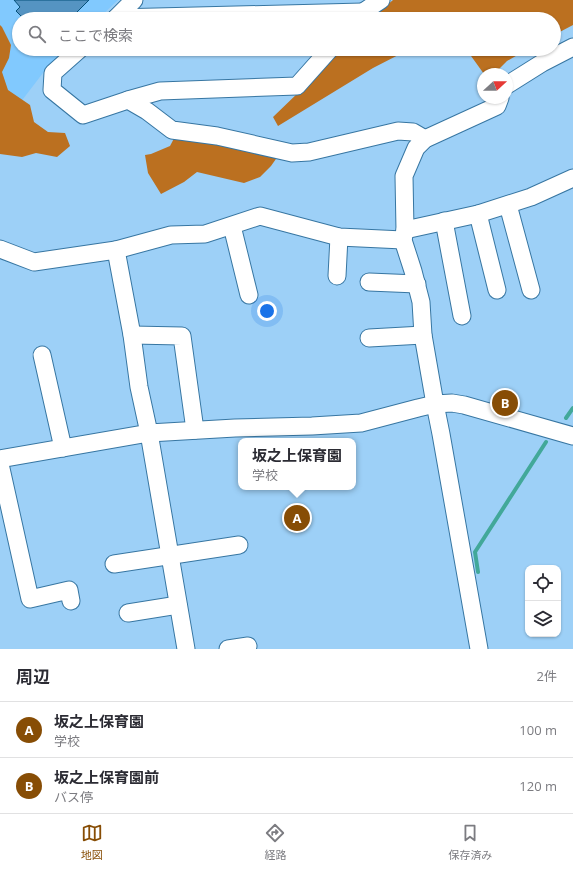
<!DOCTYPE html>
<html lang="ja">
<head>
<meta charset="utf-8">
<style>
	:root { --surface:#fff; --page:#f7f7f7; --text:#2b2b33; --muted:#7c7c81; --line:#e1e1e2; --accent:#874d05 }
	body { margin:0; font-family:"Open Sans","Noto Sans JP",sans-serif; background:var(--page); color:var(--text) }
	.controls { position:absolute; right:12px; bottom:12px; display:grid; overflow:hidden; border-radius:8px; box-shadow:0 1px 3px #0004 }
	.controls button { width:36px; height:36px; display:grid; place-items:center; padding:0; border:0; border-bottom:1px solid var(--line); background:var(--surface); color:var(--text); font:20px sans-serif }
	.compass { position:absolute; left:477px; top:68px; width:36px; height:36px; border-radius:50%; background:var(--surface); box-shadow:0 1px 3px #0004; rotate:69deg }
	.you { position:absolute; left:267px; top:311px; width:14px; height:14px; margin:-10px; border:3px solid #fff; border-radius:50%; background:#1a73e8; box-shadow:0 0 0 6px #1a73e833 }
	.badge { display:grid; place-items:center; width:26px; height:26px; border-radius:50%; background:var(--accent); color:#fff; font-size:13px; font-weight:700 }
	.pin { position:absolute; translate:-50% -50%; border:2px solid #fff; box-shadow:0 1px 4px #0006 }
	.popup { position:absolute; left:238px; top:438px; width:118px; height:52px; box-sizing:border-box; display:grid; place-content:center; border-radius:8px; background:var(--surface); filter:drop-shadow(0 1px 3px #0005); font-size:13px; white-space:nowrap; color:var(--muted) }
	.popup b { font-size:15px; color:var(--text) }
	.popup::after { content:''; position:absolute; left:50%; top:100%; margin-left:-8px; border:8px solid transparent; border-top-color:var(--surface) }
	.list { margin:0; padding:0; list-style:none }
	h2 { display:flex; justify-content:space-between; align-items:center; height:52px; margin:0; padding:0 16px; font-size:17px }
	h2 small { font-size:13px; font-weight:400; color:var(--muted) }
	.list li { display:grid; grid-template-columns:26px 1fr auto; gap:12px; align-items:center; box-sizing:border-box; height:56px; padding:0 16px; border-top:1px solid var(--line) }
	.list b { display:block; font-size:15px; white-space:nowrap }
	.list p { margin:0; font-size:13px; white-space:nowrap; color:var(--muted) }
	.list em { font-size:13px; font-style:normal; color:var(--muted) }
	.icon { flex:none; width:22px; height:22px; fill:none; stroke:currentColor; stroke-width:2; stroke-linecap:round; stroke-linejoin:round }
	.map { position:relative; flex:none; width:573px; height:649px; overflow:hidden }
	.search { position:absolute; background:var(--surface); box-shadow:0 1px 3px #0004; left:12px; right:12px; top:12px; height:44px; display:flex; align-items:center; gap:10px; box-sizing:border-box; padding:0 14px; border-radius:22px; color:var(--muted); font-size:15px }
	.sheet { height:164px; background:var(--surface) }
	nav { display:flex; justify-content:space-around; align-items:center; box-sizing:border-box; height:56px; border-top:1px solid var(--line); background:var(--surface); font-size:11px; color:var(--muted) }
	nav a { display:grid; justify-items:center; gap:2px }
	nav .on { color:var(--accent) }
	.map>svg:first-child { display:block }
	.built { fill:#81c9fe }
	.forest { fill:#bb7020 }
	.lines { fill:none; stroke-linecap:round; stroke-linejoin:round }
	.stream { stroke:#42a899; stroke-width:4 }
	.building { fill:#5594c2; stroke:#05507a }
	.minor-casing { stroke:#3776a2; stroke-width:19 }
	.minor { stroke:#fff; stroke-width:17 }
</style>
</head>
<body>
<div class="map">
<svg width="573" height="649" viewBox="0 0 573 649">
	<rect width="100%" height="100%" fill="#9dd0f7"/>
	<polygon class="built" points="0,0 118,0 98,19 19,19 19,49 67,49 46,69 0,129"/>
	<g class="forest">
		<polygon points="393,0 573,0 573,25 554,35 554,19 371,19"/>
		<polygon points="0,25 2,27 11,45 9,58 2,72 8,90 30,105 34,122 48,132 65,133 70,146 57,157 36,153 22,157 0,154"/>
		<polygon points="341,49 410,49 373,68 278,126 273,117 328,64"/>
		<polygon points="466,49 528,49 507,61 494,74 484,74"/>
		<polygon points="179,129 278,156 271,166 260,177 244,183 197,172 184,182 161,194 148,173 145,155 151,154 170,146"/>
	</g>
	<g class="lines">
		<g class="stream">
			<polyline points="566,418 573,408"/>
			<polyline points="478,572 475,552 546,442"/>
		</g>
	</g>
	<polygon class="building" points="14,0 89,0 70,19 24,19 16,11 20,7"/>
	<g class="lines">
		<g class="minor-casing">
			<g id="minor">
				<polyline points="116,18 363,12"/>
				<polyline points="115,19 134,0"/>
				<polyline points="356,19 363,12 381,0"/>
				<polyline points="80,49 53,73 52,90 83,115 128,100 147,111 172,130 217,136 292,153 309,152 398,131 413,132 425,139"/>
				<polyline points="507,85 542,63 573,47"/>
				<polyline points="128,100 160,91 297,86 330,49"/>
				<polyline points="508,205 531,290"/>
				<polyline points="478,214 497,290"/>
				<polyline points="444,221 462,316"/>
				<polyline points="232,226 249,295"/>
				<polyline points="405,230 478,214 531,197 573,178"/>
				<polyline points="0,249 34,262 116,250"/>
				<polyline points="337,276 339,237"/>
				<polyline points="369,282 417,284"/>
				<polyline points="132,335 182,336 195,430"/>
				<polyline points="369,338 423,335"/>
				<polyline points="42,355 63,448"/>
				<polyline points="0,459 149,433 235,428 312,426 361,423 418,408 435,404 452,403 464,405 573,436"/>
				<polyline points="0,464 30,599 69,590 71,601"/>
				<polyline points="114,564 239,545"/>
				<polyline points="128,613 178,605"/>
				<polyline points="186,649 149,433 139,387 132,335 116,250 171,235 205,234 260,216 339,237 403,240"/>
				<polyline points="228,649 248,646"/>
				<polyline points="479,649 441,434 435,404 423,335 421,302 413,271 403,240 405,230 404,176 416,148 425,139 497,106 500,98"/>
			</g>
		</g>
		<use href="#minor" class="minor"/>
	</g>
</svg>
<div class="controls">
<button><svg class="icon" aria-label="locate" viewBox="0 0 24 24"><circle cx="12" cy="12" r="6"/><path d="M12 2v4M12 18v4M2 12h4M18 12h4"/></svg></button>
<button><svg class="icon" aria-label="layers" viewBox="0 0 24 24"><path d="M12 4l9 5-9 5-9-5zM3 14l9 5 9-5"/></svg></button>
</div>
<svg class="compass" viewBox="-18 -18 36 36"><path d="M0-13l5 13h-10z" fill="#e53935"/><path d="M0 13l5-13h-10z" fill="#7c7c81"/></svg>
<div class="you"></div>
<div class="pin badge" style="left:297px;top:518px">A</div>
<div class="popup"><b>坂之上保育園</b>学校</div>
<div class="pin badge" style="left:505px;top:403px">B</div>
<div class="search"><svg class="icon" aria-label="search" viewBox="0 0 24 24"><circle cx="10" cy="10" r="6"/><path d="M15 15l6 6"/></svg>ここで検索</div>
</div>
<section class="sheet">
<h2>周辺<small>2件</small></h2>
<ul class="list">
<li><span class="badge">A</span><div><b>坂之上保育園</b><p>学校</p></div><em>100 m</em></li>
<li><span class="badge">B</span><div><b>坂之上保育園前</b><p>バス停</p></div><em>120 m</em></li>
</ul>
</section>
<nav>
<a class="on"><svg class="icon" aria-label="map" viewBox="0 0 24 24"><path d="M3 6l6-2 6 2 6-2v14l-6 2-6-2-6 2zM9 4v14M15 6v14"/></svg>地図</a>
<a><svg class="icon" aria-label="directions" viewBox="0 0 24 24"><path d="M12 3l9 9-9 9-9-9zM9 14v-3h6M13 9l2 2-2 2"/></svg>経路</a>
<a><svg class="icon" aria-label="saved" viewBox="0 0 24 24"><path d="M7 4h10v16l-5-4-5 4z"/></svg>保存済み</a>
</nav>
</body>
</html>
